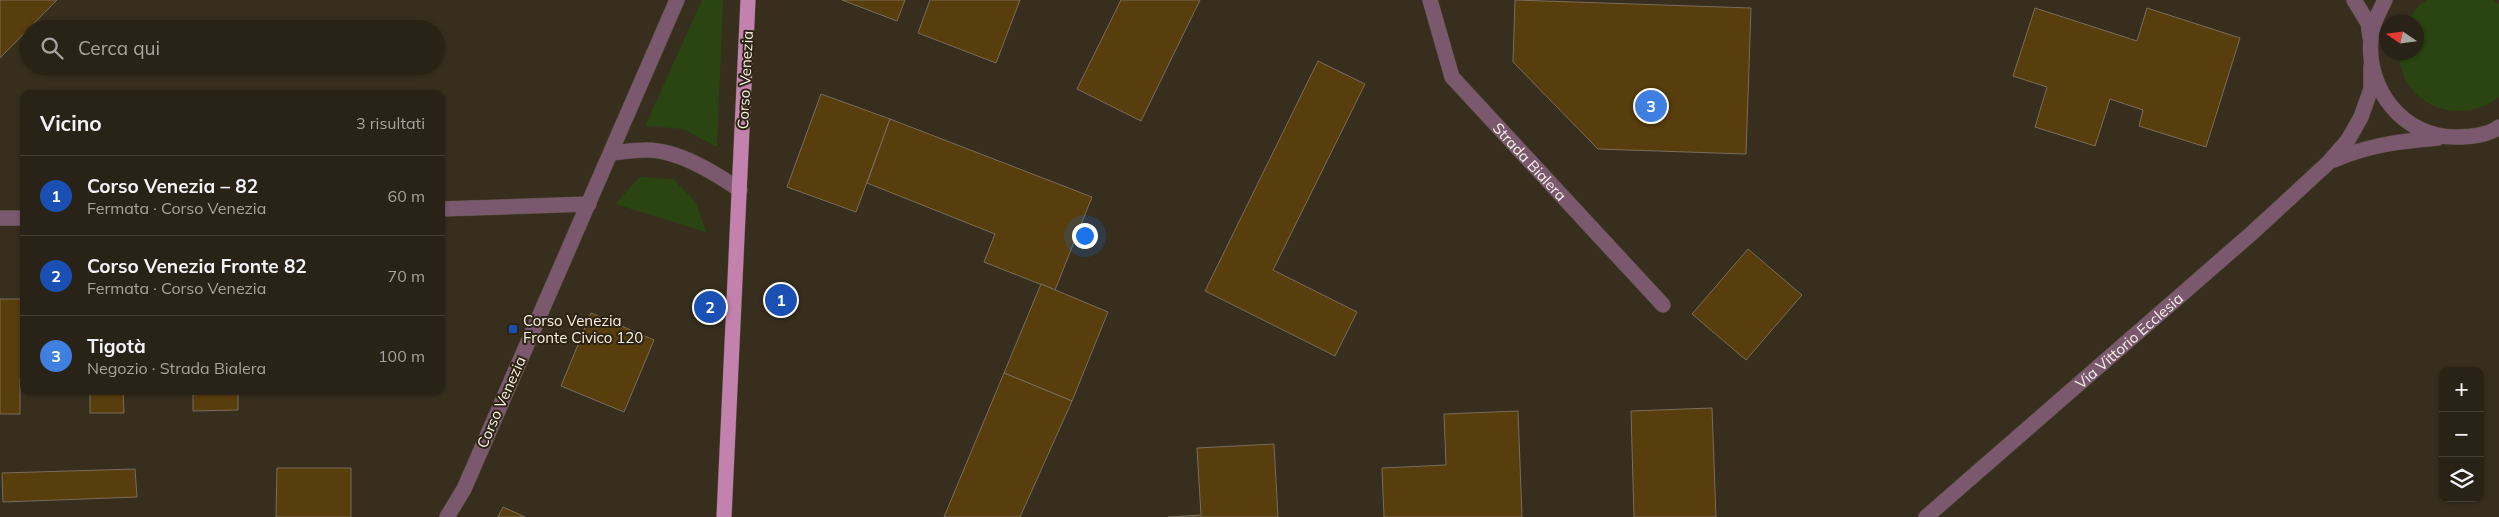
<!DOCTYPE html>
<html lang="it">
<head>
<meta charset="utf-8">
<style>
	:root { --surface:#292216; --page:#352f23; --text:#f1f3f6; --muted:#a5a4a1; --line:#453f35; --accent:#0b8043 }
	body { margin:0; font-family:Mulish,sans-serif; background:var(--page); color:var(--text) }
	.controls { position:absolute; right:15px; bottom:15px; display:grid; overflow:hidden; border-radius:10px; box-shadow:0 1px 4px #0004 }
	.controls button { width:45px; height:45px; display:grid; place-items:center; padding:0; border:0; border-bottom:1px solid var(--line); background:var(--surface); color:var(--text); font:25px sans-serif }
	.compass { position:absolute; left:2379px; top:15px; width:45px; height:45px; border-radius:50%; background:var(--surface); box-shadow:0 1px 4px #0004; rotate:283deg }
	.you { position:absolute; left:1084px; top:235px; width:18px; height:18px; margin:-12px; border:4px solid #fff; border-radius:50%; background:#1a73e8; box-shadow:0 0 0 8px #1a73e833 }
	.badge { display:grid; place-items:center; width:32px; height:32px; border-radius:50%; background:var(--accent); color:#fff; font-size:16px; font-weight:700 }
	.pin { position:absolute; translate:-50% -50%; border:2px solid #fff; box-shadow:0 1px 5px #0006 }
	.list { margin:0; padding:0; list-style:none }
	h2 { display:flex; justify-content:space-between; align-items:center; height:65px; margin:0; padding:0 20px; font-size:21px }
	h2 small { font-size:16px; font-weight:400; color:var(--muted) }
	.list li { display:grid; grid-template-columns:32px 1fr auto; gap:15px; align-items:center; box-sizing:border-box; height:80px; padding:0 20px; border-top:1px solid var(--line) }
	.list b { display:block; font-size:19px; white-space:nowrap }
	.list p { margin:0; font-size:16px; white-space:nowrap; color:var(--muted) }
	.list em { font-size:16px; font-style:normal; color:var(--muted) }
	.icon { flex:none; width:28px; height:28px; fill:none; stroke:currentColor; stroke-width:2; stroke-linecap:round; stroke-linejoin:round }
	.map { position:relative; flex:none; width:2499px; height:517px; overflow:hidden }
	.search { position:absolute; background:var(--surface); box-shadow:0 1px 4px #0004; left:20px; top:20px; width:425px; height:55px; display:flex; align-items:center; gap:12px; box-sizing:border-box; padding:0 18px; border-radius:28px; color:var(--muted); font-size:19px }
	.panel { position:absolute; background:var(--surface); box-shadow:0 1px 4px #0004; left:20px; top:90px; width:425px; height:305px; border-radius:10px }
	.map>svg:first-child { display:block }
	.green { fill:#2a4511 }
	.building { fill:#583d0d; stroke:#796d5b }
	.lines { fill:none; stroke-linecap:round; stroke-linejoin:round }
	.minor-casing { stroke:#524a39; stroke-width:16 }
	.major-casing { stroke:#524a39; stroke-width:16 }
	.minor { stroke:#7a596f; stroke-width:15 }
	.major { stroke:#c381ae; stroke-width:15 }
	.transit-dot { fill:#1a4fb4; stroke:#2d2413; stroke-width:2 }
	.labels { text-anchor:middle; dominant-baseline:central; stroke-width:4; stroke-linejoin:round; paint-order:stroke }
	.street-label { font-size:15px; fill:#f9f3e8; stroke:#2d2413 }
	.poi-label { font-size:15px; fill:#f9f3e8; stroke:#2d2413; text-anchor:start }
</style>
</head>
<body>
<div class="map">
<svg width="2499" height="517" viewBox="0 0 2499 517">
	<rect width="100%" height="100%" fill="#372e1d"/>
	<g class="green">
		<polygon points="702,0 723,0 717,147 683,129 645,126"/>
		<path d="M2427,0H2493L2499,4V97C2460,128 2400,105 2399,53L2416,52V22H2406L2420,4Z"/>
		<polygon points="640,177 673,179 696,202 706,232 615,204"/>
	</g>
	<g class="building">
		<polygon points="0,0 57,0 0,58"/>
		<polygon points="842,0 905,0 897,21"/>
		<polygon points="930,0 1020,0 996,63 918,33"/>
		<polygon points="1121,0 1200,0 1141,121 1077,89"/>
		<polygon points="1515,0 1751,8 1746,154 1598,149 1513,62"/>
		<polygon points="2035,8 2137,41 2147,8 2240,38 2206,147 2139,126 2143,110 2110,99 2095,146 2035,127 2047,87 2013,76"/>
		<polygon points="1318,61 1365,84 1273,270 1357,312 1335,356 1205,291"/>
		<polygon points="821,94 890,119 856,212 787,187"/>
		<polygon points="890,119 1092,197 1055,290 984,262 995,234 867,183"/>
		<polygon points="1748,249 1802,295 1746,360 1692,314"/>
		<polygon points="1041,284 1108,312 1072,401 1004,373"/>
		<polygon points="0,299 24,299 24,379 20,379 20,414 0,414"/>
		<polygon points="591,313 654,340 624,412 561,386"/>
		<polygon points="1004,373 1072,401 1020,517 944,517"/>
		<polygon points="90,391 123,391 124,413 90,413"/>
		<polygon points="193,391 238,391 238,410 193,411"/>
		<polygon points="1712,408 1716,517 1634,517 1631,411"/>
		<polygon points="1518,411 1522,517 1384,517 1382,468 1446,465 1444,414"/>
		<polygon points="1274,444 1278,517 1168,517 1201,515 1197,448"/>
		<polygon points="277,468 351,468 351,517 276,517"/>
		<polygon points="135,469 137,497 3,502 2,473"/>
		<polygon points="503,507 525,517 498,517"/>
	</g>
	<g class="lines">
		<g class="minor-casing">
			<g id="minor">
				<path id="s1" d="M1430,0L1452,77L1663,305"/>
				<polyline points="2354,0 2368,23 2370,37"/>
				<path d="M2385,0C2379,12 2372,25 2371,39C2366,89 2403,137 2455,137C2469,137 2487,136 2499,127"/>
				<path d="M611,153C622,152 634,150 645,150C677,149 715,173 740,190"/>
				<path d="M2334,160C2369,145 2401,141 2438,138"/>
				<polyline points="441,209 589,204"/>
				<polyline points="0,218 24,218"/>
				<polyline points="447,517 464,489 677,0"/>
				<path id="s2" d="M1926,517L2252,233L2328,163L2348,140L2361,117L2371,89V66"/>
			</g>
		</g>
		<g class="major-casing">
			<polyline id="major" points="724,517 748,0"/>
		</g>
		<use href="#minor" class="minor"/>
		<use href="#major" class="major"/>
	</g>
	<rect class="transit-dot" x="508" y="324" width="10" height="10" rx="2.5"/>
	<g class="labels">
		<g class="street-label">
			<text transform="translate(745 80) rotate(-87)">Corso Venezia</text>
			<text stroke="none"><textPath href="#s1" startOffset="195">Strada Bialera</textPath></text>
			<text stroke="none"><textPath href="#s2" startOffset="269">Via Vittorio Ecclesia</textPath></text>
			<text transform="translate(501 402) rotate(-66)">Corso Venezia</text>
		</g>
		<g class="poi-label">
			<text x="523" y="320">Corso Venezia<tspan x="523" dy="17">Fronte Civico 120</tspan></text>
		</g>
	</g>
</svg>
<div class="controls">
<button>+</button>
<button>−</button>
<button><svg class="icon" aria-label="layers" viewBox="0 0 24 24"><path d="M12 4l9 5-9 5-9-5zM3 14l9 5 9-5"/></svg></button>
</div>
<svg class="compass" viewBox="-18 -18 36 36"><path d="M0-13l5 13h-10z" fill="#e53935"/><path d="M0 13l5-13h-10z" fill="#a5a4a1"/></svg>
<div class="you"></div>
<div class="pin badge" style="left:781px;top:300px;background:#1a4fb4">1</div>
<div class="pin badge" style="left:710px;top:307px;background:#1a4fb4">2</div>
<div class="pin badge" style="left:1651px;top:106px;background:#3f7fe0">3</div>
<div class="search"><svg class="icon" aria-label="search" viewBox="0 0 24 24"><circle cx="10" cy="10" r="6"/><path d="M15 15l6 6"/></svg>Cerca qui</div>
<section class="panel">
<h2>Vicino<small>3 risultati</small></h2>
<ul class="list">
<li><span class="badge" style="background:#1a4fb4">1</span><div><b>Corso Venezia – 82</b><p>Fermata · Corso Venezia</p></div><em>60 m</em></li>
<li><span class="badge" style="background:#1a4fb4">2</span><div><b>Corso Venezia Fronte 82</b><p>Fermata · Corso Venezia</p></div><em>70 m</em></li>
<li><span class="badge" style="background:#3f7fe0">3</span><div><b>Tigotà</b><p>Negozio · Strada Bialera</p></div><em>100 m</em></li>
</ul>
</section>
</div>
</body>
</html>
